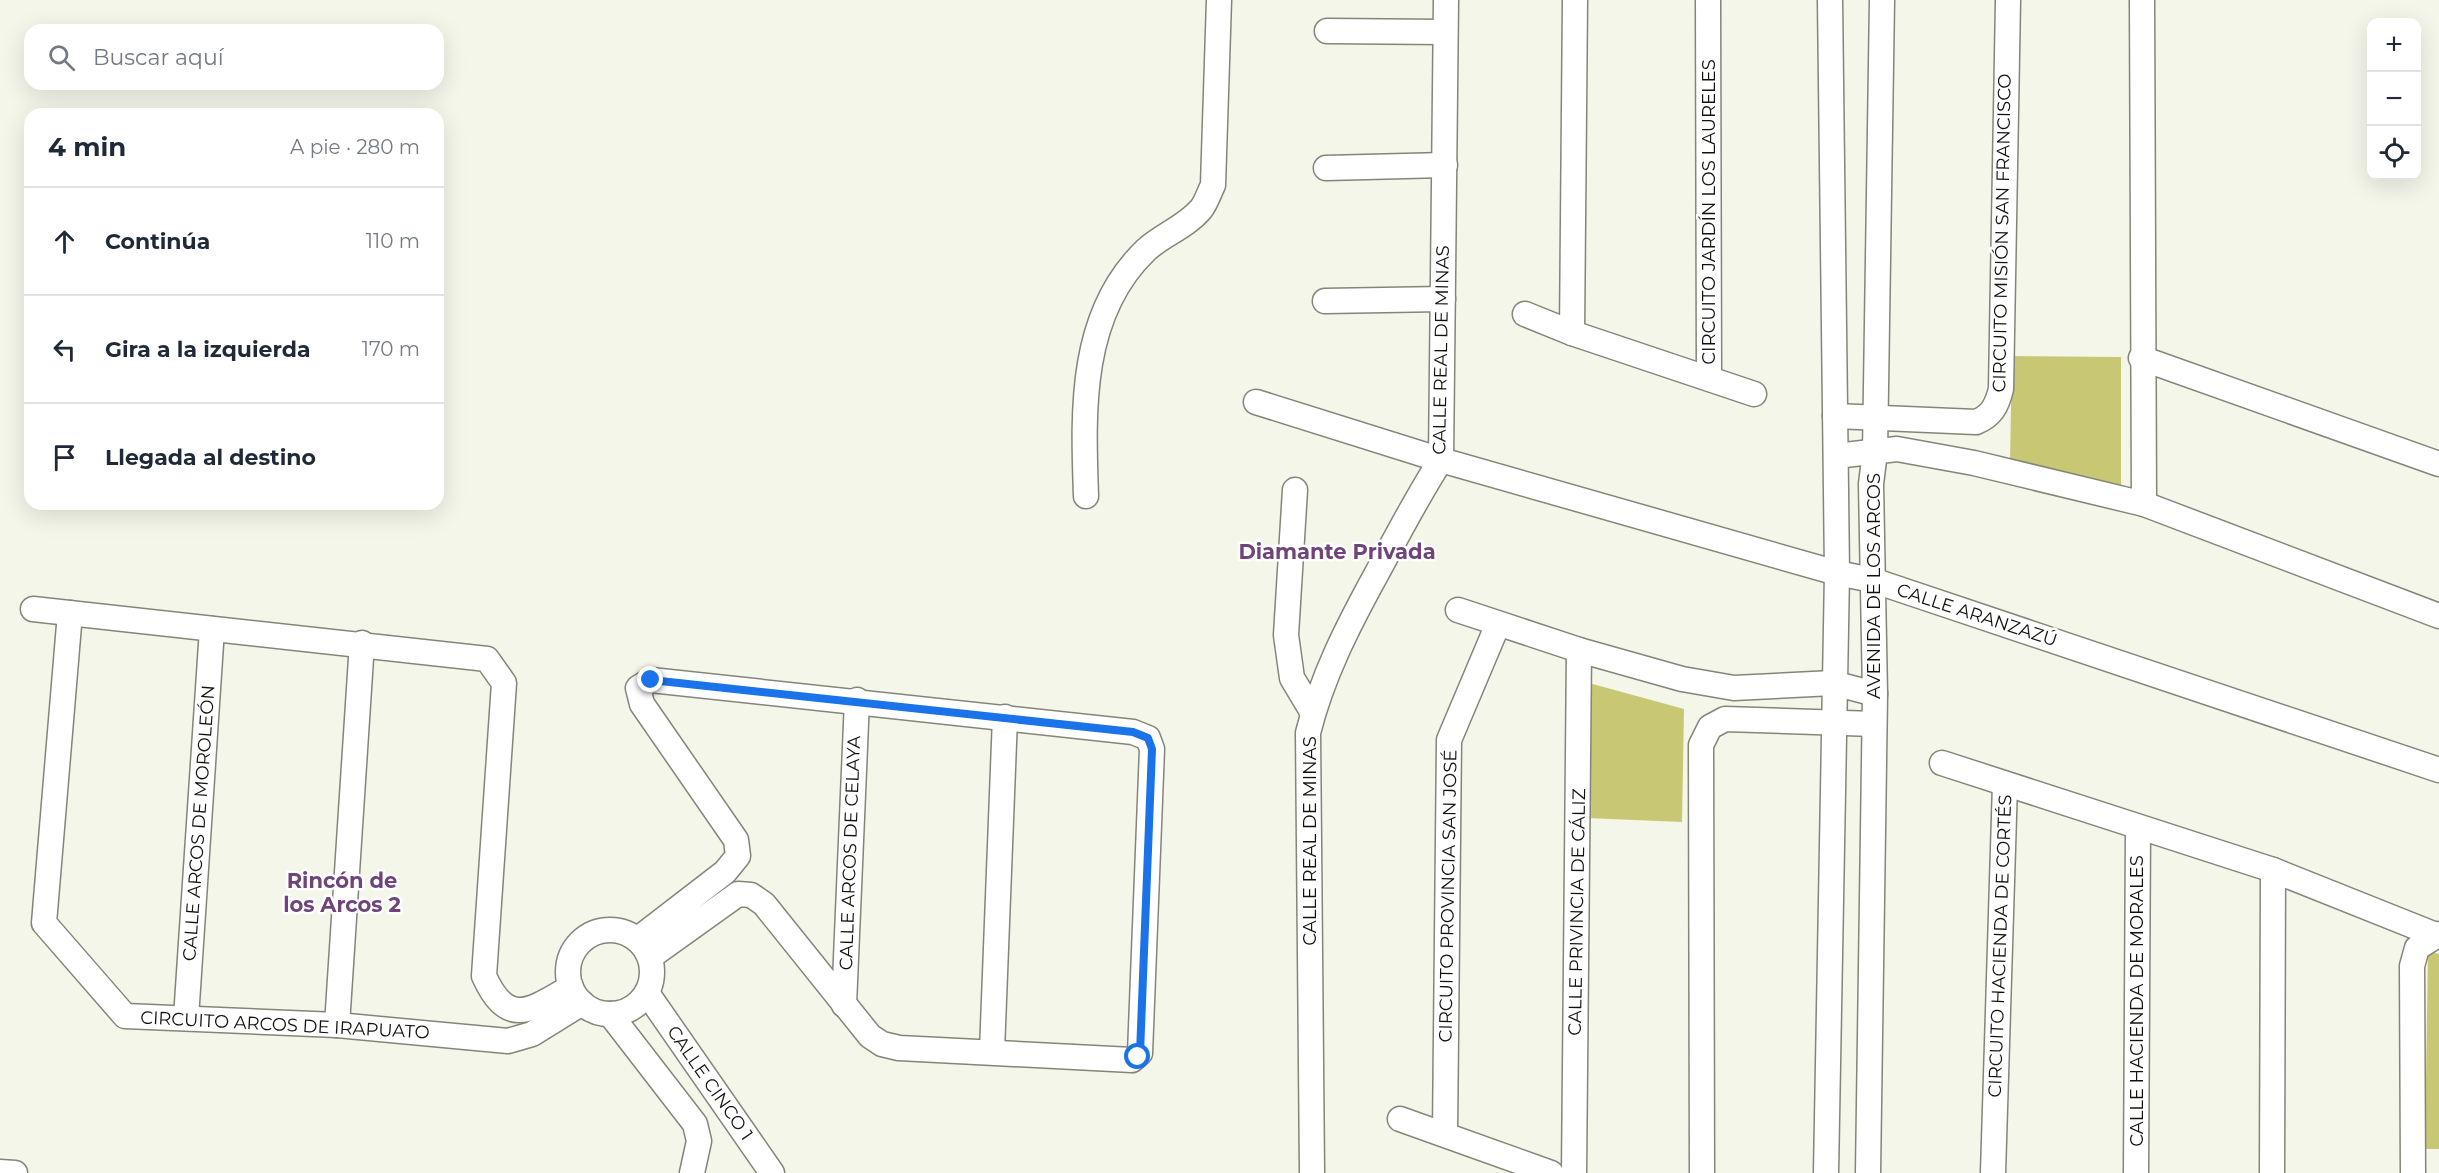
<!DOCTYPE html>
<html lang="es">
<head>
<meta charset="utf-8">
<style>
	:root { --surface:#fff; --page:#f2f2f3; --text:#1f2937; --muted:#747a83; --line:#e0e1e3 }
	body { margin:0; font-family:Montserrat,sans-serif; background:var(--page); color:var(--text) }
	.controls { position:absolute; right:18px; top:18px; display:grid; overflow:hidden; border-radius:12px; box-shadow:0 6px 24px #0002 }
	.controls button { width:54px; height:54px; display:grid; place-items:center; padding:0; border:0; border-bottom:2px solid var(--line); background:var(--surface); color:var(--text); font:30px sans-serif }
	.stop { position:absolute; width:18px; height:18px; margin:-14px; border:4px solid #1a73e8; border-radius:50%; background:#fff }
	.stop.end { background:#1a73e8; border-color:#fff; box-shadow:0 2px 6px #0008 }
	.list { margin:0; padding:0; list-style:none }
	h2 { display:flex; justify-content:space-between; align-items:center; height:78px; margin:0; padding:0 24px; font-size:26px }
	h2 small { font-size:20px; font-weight:400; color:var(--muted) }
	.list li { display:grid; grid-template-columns:39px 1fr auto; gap:18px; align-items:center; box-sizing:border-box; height:108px; padding:0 24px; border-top:2px solid var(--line) }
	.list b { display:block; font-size:22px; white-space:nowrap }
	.list em { font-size:20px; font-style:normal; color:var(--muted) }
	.icon { flex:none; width:33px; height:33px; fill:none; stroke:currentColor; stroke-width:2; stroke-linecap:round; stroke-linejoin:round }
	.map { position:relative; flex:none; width:2439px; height:1173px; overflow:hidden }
	.search { position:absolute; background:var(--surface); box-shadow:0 6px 24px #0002; left:24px; top:24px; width:420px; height:66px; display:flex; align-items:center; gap:15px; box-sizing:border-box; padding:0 21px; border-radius:18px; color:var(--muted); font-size:22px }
	.panel { position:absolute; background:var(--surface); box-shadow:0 6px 24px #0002; left:24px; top:108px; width:420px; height:402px; border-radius:18px }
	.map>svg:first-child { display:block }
	.green { fill:#c7c774 }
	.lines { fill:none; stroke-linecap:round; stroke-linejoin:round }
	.minor-casing { stroke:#84857a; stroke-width:27 }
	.minor { stroke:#fff; stroke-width:24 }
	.route { stroke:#1a73e8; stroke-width:8 }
	.labels { text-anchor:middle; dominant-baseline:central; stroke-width:5; stroke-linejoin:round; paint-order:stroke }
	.street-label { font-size:18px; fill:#10100c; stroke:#fff }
	.quarter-label { font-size:21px; font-weight:bold; fill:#6e447b; stroke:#fff }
</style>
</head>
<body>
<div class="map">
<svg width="2439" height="1173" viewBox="0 0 2439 1173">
	<rect width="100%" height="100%" fill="#f5f6ea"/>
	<g class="green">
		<polygon points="2012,356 2121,357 2121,495 2010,462"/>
		<polygon points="1589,683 1684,709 1682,822 1587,818"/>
		<polygon points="2428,951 2439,954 2439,1149 2425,1149"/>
	</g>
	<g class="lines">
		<g class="minor-casing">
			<g id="minor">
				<polyline points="1708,0 1709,378"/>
				<polyline points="2142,0 2144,504"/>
				<polyline points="1327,31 1445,32"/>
				<polyline points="1326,168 1445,165"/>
				<polyline points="1325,301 1443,299"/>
				<polyline points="1525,314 1572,333 1754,394"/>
				<polyline points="1572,333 1575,0"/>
				<polyline points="2141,358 2439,464"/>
				<polyline points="1256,402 1441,460 1837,573 1872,580 2439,770"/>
				<path d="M1835,416L1976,422C1992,416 1997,405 2001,389L2008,0"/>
				<polyline points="1836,456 1897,449 1974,463 2144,504 2439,616"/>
				<polyline points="1295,490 1286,635 1292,678 1313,713"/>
				<path d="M1086,496C1083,411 1079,314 1146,250C1162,235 1186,227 1201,209C1206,203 1209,193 1213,185L1219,0"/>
				<path d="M33,609L487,659L504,683L484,976C508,1029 531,1010 571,987"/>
				<polyline points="1458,610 1579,650 1682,679 1734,688 1833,683 1875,694"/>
				<polyline points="70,613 44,923 125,1016 337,1025 508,1041 532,1034 582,1003"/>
				<polyline points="1942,763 2273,870 2436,935"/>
				<circle cx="610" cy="972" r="42"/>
				<polyline points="638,939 725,872 738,856 736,840 642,704 638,688 651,680 1133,732 1148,738 1152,749 1140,1053 1132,1060 899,1048 882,1044 870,1036 764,904 751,895 738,894 650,957"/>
				<polyline points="647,993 772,1173"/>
				<polyline points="844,1005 857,700"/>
				<polyline points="610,1014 695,1124 699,1141 692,1173"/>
				<polyline points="186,1018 212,629"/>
				<polyline points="337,1025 362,643"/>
				<polyline points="992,1051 1005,717"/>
				<polyline points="1400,1119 1551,1173"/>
				<polyline points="1445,1133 1449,740 1498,624"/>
				<polyline points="0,1172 15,1173"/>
				<path d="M1312,1173L1308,733C1322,676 1349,624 1377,573C1398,534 1417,497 1441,460L1446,0"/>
				<polyline points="1574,1173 1579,650"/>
				<polyline points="1702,1173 1701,745 1710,727 1725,719 1874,724"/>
				<polyline points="1826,1173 1837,573 1830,0"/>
				<polyline points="1868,1173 1875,694 1871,484 1875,452 1882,0"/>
				<polyline points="1993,1173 2005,784"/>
				<polyline points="2136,1173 2138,829"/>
				<polyline points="2272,1173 2273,870"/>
				<polyline points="2413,1173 2412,966 2417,948 2439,934"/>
			</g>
		</g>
		<use href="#minor" class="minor"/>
	</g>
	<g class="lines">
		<polyline class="route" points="651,680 1133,732 1148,738 1152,749 1140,1053 1138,1057"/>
	</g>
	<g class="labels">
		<g class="street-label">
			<text transform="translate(1709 212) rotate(-90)">CIRCUITO JARDÍN LOS LAURELES</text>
			<text transform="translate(2002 233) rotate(-89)">CIRCUITO MISIÓN SAN FRANCISCO</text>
			<text transform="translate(1441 350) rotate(-89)">CALLE REAL DE MINAS</text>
			<text transform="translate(1874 586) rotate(-90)">AVENIDA DE LOS ARCOS</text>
			<text transform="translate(1977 615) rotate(18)">CALLE ARANZAZÚ</text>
			<text transform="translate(199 823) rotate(-86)">CALLE ARCOS DE MOROLEÓN</text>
			<text transform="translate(1310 841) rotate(-90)">CALLE REAL DE MINAS</text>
			<text transform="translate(850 853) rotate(-88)">CALLE ARCOS DE CELAYA</text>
			<text transform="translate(1448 896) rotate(-89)">CIRCUITO PROVINCIA SAN JOSÉ</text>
			<text transform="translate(1577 912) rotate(-89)">CALLE PRIVINCIA DE CÁLIZ</text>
			<text transform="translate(2000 946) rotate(-88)">CIRCUITO HACIENDA DE CORTÉS</text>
			<text transform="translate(2137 1001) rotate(-90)">CALLE HACIENDA DE MORALES</text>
			<text transform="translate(285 1025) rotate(3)">CIRCUITO ARCOS DE IRAPUATO</text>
			<text transform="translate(710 1083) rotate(55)">CALLE CINCO 1</text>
		</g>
		<g class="quarter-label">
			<text x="1337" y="551">Diamante Privada</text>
			<text x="342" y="880">Rincón de<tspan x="342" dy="24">los Arcos 2</tspan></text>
		</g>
	</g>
</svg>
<div class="controls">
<button>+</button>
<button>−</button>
<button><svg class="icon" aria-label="locate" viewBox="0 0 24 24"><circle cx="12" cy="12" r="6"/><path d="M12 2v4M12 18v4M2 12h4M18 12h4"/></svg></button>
</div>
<div class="stop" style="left:1138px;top:1057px"></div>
<div class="stop end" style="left:651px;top:680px"></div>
<div class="search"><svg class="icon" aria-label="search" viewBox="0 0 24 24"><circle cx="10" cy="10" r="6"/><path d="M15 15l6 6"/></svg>Buscar aquí</div>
<section class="panel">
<h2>4 min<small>A pie · 280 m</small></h2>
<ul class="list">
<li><svg class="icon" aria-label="ahead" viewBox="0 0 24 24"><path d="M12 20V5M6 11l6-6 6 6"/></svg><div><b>Continúa</b></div><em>110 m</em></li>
<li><svg class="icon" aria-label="left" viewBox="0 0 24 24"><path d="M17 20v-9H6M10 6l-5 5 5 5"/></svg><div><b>Gira a la izquierda</b></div><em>170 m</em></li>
<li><svg class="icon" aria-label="arrive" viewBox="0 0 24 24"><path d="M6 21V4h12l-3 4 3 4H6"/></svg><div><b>Llegada al destino</b></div></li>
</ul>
</section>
</div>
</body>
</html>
